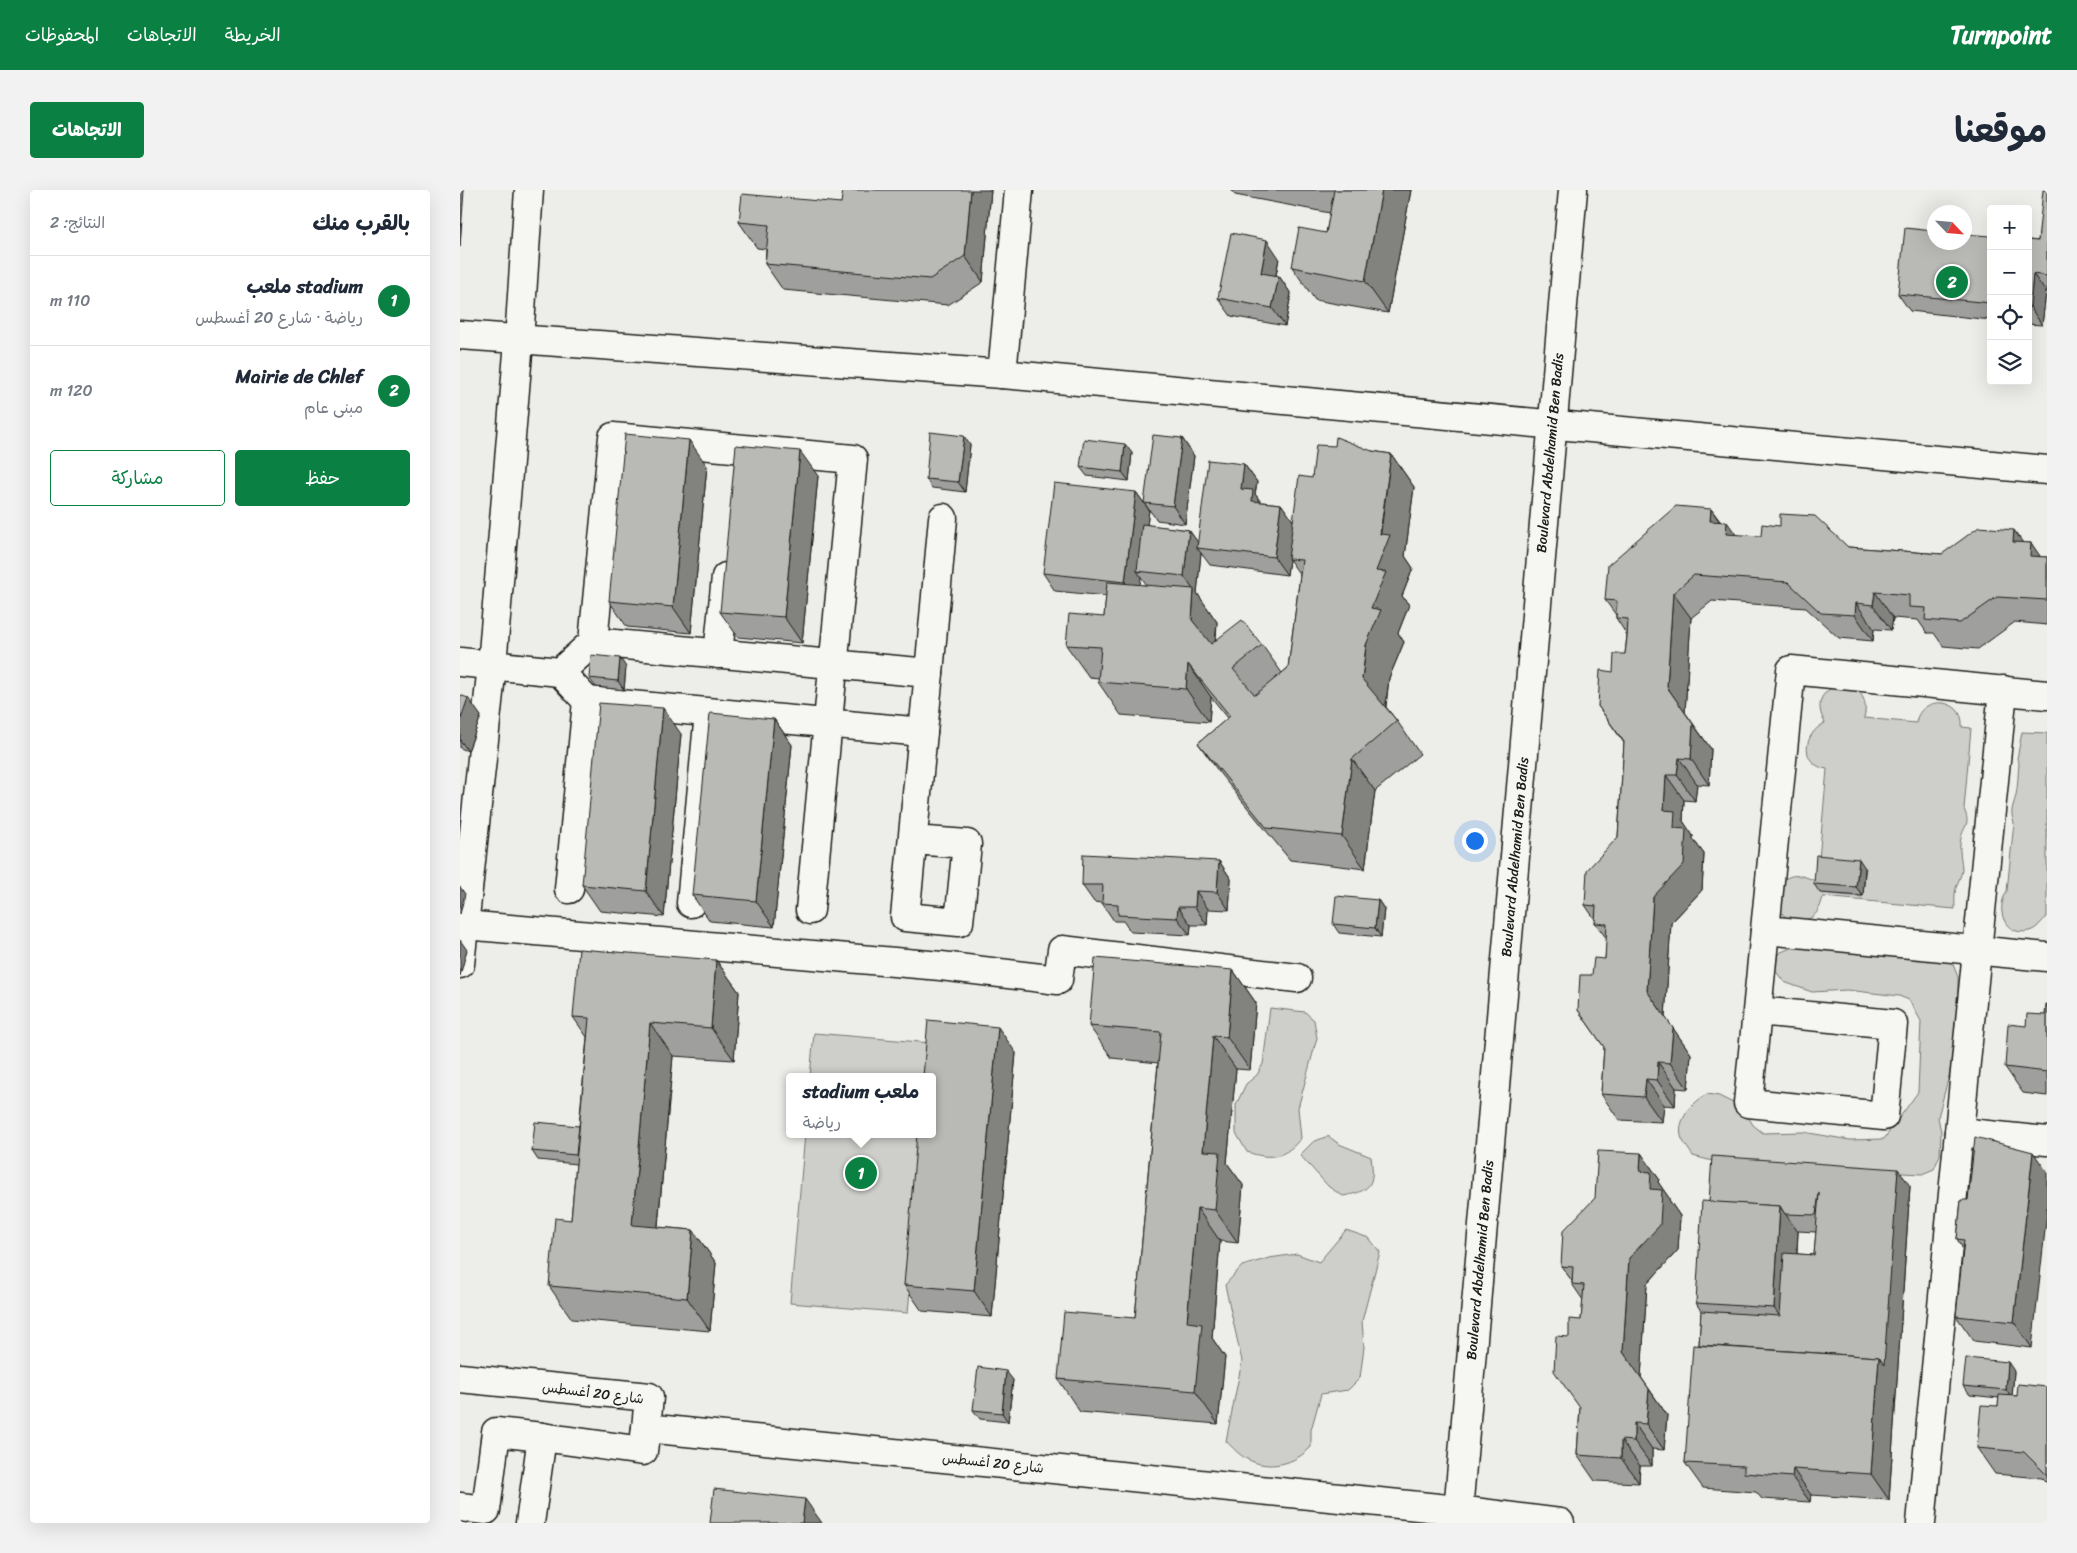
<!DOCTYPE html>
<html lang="ar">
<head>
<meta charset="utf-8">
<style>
	:root { --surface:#fff; --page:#f2f2f3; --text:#1f2937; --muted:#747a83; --line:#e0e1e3; --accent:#0b8043 }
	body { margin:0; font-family:Sriracha,"Playpen Sans Arabic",sans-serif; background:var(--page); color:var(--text); direction:rtl }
	.controls { position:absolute; right:15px; top:15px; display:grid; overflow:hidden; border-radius:5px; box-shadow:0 5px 20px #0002 }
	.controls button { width:45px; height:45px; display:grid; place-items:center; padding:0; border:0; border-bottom:1px solid var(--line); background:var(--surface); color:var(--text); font:25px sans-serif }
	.compass { position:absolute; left:1467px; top:15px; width:45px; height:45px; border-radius:50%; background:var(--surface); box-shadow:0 5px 20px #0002; rotate:116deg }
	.you { position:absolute; left:1014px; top:650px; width:18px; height:18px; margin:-12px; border:4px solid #fff; border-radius:50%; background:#1a73e8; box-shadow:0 0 0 8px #1a73e833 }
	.badge { display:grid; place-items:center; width:32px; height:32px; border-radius:50%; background:var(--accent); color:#fff; font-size:16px; font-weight:700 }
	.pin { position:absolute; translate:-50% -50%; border:2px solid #fff; box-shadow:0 1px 5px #0006 }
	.popup { position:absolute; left:326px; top:883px; width:150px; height:65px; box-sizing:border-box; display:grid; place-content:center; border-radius:5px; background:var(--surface); filter:drop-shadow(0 1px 4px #0005); font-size:16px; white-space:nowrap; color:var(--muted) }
	.popup b { font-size:19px; color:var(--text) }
	.popup::after { content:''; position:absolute; left:50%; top:100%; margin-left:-10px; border:10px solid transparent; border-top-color:var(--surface) }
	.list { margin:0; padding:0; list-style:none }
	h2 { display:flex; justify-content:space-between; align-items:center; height:65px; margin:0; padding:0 20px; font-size:21px }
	h2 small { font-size:16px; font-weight:400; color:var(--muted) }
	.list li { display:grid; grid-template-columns:32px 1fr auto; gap:15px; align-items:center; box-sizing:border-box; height:90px; padding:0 20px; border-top:1px solid var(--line) }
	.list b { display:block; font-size:19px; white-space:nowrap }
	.list p { margin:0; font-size:16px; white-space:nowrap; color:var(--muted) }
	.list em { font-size:16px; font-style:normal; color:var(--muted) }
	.actions { display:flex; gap:10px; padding:15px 20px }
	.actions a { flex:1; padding:11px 0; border:1px solid var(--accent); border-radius:5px; text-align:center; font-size:18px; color:var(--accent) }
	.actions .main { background:var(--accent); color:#fff }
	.icon { flex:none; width:28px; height:28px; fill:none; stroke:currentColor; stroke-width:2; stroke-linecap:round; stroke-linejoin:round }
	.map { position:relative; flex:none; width:1587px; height:1333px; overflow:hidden; direction:ltr; border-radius:5px }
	header { display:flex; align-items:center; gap:30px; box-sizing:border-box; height:70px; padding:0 25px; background:var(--accent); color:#fff }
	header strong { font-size:24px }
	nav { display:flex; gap:28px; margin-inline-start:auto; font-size:18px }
	.intro { display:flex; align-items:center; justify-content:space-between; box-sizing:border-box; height:120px; padding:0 30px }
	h1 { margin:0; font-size:35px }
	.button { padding:12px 22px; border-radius:5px; background:var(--accent); color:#fff; font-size:18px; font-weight:700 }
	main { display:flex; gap:30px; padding:0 30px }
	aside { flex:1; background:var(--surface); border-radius:5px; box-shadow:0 5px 20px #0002 }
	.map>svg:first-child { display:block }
	.green { fill:#cececb; stroke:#757574; fill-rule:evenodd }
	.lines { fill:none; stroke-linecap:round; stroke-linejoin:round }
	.street-casing { stroke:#1c1c1c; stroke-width:31 }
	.secondary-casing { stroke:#1c1c1c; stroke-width:31 }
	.primary-casing { stroke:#1c1c1c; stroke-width:31 }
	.street { stroke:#f6f6f2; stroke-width:28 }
	.secondary { stroke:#f6f6f2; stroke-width:28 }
	.primary { stroke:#f6f6f2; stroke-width:28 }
	.wall { fill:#9f9f9d; stroke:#1c1c1c; fill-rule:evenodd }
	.shaded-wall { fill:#82827f; stroke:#1c1c1c }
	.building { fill:#b9b9b6; stroke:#1c1c1c }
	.labels { text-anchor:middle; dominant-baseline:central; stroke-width:4; stroke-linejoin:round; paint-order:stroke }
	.street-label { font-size:14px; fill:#1c1c1c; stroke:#f6f6f2 }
</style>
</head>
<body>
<header>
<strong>Turnpoint</strong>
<nav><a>الخريطة</a><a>الاتجاهات</a><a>المحفوظات</a></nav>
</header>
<div class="intro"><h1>موقعنا</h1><a class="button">الاتجاهات</a></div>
<main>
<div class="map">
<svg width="1587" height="1333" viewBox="0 0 1587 1333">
	<rect width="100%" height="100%" fill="#edede9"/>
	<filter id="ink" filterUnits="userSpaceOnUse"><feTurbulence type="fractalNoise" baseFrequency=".02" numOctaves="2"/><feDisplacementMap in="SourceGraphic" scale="10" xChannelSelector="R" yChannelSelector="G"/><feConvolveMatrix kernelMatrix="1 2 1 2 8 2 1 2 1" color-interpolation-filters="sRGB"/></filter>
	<g filter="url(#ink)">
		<g class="green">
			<path d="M1379,494C1399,496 1409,508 1404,528L1456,533C1460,504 1505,507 1502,537L1511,538L1504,619C1511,635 1504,635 1501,648C1498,660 1502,670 1502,680C1501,687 1499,689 1497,695C1494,702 1495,712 1495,719L1363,707C1360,718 1357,727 1345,730C1307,742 1305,663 1357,692L1367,579C1340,575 1342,544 1365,533C1355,514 1360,502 1379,494ZM1363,674L1406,678L1402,707L1362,703L1361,699Z"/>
			<path d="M1562,542L1587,543V727C1581,731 1578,739 1569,741C1544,747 1535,719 1547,701L1554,632C1549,621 1554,615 1556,605C1558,595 1558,584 1559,573L1557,569Z"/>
			<path d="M1342,753L1490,767L1498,787V808L1490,882L1478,927L1481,942L1480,965L1474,979L1462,984L1264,974L1233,966C1230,961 1225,955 1222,949C1215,931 1233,912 1247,904L1259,906L1283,918L1293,935L1303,943L1343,942L1390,950L1424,949L1458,902L1461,831L1449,810L1439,806L1387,800L1352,802L1324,792L1314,779L1319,763Z"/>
			<path d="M810,818L845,822L854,830L857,848L838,918L841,948C825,968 811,970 787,962L776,943V915L786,894L797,885L803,874Z"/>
			<polygon points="354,843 472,853 469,887 350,887"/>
			<polygon points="345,944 464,944 448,1123 330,1113"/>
			<path d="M868,946L879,954L911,967C915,995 911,1001 883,1006L869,997L840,965L853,952Z"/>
			<path d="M886,1040L909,1048L920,1062L902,1131L904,1157L900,1188L888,1200L861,1204L851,1240V1257C835,1274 809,1281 787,1269C779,1265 772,1257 766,1251L782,1171L765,1095L782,1076L809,1068L837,1064L859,1072Z"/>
		</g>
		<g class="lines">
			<g class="street-casing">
				<g id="street">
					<polyline points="258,464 266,387"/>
					<polyline points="0,472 100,482"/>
					<polyline points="469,483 483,328"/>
					<polyline points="1587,505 1331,480 1305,740 1587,767"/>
					<polyline points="127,511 100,482 133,452"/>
					<polyline points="453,650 507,654 499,732 445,727 463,542"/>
					<path d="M109,699L127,511L463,542L469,483C357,473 245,462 133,452L153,247L393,269C379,419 364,570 350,720"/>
					<polyline points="231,713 249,523"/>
					<polyline points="4,735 481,776 598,790 602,760 837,788"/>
					<polyline points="0,774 32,475 59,151 69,0"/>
					<polyline points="1297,821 1433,834 1424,926 1288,913 1305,740"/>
					<polyline points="1499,942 1543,500"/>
					<polyline points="0,1188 189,1207 186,1238 998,1320 1100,1333"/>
					<polyline points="82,1247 183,1261 186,1238"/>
					<polyline points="0,1317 26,1320 36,1242 82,1247 70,1333"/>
					<polyline points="1461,1333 1499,942 1587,951"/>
				</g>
			</g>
			<g class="secondary-casing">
				<g id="secondary">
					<polyline points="542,184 1587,280"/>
					<polyline points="997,1333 1113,0"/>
				</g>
			</g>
			<g class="primary-casing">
				<polyline id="primary" points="0,145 542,184 559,0"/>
			</g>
			<use href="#street" class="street"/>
			<use href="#secondary" class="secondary"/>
			<use href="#primary" class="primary"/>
		</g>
		<g class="wall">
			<polygon points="531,0 523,92 488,115 323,100 305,74 306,59 297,58 279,32 381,13"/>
			<polygon points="771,0 951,0 928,123 855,110 832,77 866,43 870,23 775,5"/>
			<polygon points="1587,0 1587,102 1586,102 1582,135 1568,134 1568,50 1578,51"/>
			<polygon points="1531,46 1531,130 1450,121 1438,104"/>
			<polygon points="819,68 816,86 819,86 831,104 825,136 771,126 758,108"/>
			<polygon points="722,248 734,266 725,334 697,330 684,313"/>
			<polygon points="510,255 505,302 472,298 466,289"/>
			<path d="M912,261L931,264L954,297L945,366L953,378L942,406L949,415L938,443L944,452L929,488L926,517L937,531L960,564L915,601L905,679L830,670L761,585L738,553L768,528L751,507L749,532L661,525L638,492L639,488L629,487L606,455L644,427L646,406L595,401L583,383L676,302L689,320L687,335L729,340L738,353L784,274L797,292L795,304L801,312L821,314L833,331L852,288ZM741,363L750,375L827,385L829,369L840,385L828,478L822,483L802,455L756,451L757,432L737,403ZM681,387L687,395H679Z"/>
			<polygon points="672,263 669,291 627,286 620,277"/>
			<polygon points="247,276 231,443 167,437 149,411"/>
			<polygon points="358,286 342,453 278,447 260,422"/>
			<polygon points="1251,319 1260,331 1276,345 1388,357 1482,364 1563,353 1571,353 1580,367 1587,367 1587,435 1555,432 1518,459 1483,456 1474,443 1467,443 1458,430 1433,428 1431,440 1414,439 1413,451 1379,448 1346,418 1252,411 1231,428 1225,522 1251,559 1249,595 1237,594 1235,611 1224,610 1223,631 1233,646 1233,649 1244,664 1242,700 1211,733 1205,827 1231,864 1228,899 1216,898 1215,916 1204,915 1202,932 1159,930 1141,904 1144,857 1118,820 1132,785 1145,769 1147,749 1135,733 1136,731 1125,715 1158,647 1164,553 1138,516 1153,482 1165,464 1167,445 1156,428 1156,425 1145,410"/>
			<polygon points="166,477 164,500 136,497 129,488"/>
			<polygon points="0,505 21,526 8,561 0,558"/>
			<polygon points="314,529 332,555 314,737 250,731 232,705"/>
			<polygon points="221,544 204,727 140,721 122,695"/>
			<polygon points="759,671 771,689 769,720 748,719 747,735 731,735 730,745 671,742 663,731 654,731 642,713 634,712 622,695"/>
			<polygon points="1405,678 1403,706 1360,703 1354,694"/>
			<polygon points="918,710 924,719 921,747 879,743 873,734"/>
			<polygon points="256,770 279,802 274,870 213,866 198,1037 233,1040 256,1073 250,1141 112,1129 89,1096 111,1030 116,974 78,970 72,961 119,936 127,847 113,827"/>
			<polygon points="773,780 796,813 790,880 776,879 767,973 783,995 778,1053 760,1051 752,1148 765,1167 758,1234 620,1222 598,1189 675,1128 698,873 652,868 629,836"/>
			<polygon points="1587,814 1587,906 1563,903 1545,877 1566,836 1585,825"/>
			<polygon points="556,863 532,1127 462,1121 444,1095"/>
			<polygon points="1181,963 1199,989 1198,992 1209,1008 1209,1010 1220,1026 1218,1060 1187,1094 1181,1187 1207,1225 1204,1260 1192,1259 1192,1276 1180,1276 1179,1293 1135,1291 1117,1265 1120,1218 1109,1147 1121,1130 1123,1110 1112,1094 1112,1091 1101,1076"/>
			<path d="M1450,996L1429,1310L1351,1305L1350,1312L1302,1309L1296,1302L1243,1298L1225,1273L1239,1155L1241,1121L1236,1113L1249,1012ZM1338,1041L1356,1042L1354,1065L1337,1064L1338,1042Z"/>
			<polygon points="1501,1010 1572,1158 1514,1151 1496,1126 1503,1059 1497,1049"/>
			<polygon points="1554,1181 1552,1206 1557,1206 1587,1197 1587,1293 1582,1288 1535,1284 1517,1258 1538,1216 1539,1208 1510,1205 1503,1196"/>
			<polygon points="553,1190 548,1232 520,1229 513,1220"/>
		</g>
		<g class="shaded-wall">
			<polygon points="0,0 4,0 0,57"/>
			<polygon points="511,0 531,0 523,92 505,66"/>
			<polygon points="922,0 951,0 928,123 905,91"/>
			<polygon points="807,50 819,68 813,101 801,83"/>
			<polygon points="1573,84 1586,102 1582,135 1570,117"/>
			<polygon points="819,86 831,104 825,136 812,118"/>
			<polygon points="504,246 510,255 505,302 498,292"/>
			<polygon points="722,248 734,266 725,334 713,316"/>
			<polygon points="229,250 247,276 231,443 213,417"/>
			<polygon points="665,254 672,263 669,291 662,282"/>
			<polygon points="340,261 358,286 342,453 324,427"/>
			<polygon points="931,264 954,297 945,366 953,378 942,406 949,415 938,443 944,452 929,488 925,521 902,489"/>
			<polygon points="784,274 797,292 795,304 805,318 804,328 781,299"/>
			<polygon points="676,302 689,320 681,382 677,381 681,387 678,410 665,392"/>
			<polygon points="821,314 834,332 827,385 814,367"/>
			<polygon points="1251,319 1266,341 1267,332 1285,357 1284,370 1250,331"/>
			<polygon points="729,340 742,358 737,358 741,363 737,403 757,432 754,463 732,430 734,401 724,386"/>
			<polygon points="1554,340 1570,363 1571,353 1587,376 1587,390 1553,352"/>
			<polygon points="1415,402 1433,428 1431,440 1413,415"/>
			<polygon points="1213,403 1231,428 1225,523 1207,497"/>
			<polygon points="1396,413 1414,439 1413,451 1395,425"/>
			<polygon points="160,468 166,477 164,500 158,491"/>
			<polygon points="728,474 751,507 749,532 726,499"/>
			<polygon points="8,508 21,526 8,561 0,550 0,531"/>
			<polygon points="203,518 221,544 204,727 186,701"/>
			<polygon points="314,529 332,555 314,737 296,711"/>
			<polygon points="1233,534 1251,559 1249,595 1231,569"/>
			<polygon points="1219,568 1237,594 1235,611 1217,585"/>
			<polygon points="892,569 915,601 905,679 882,646"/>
			<polygon points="1206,585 1224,610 1223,631 1233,646 1233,649 1244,664 1242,700 1211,733 1205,827 1187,801 1193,707 1204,620"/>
			<polygon points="1399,669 1405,678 1403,706 1396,697"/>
			<polygon points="759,671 771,689 769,720 757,702"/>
			<polygon points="0,697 5,704 0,724"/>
			<polygon points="736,701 748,719 747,735 735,717"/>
			<polygon points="918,710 924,719 921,747 915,738"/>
			<polygon points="718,717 731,735 730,745 717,728"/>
			<polygon points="0,750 7,760 0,786"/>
			<polygon points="256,770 279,802 274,870 251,838"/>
			<polygon points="773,780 796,813 790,880 767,847"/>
			<polygon points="190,833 213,866 195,1068 172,1035"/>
			<polygon points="538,837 556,863 532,1127 514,1101"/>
			<polygon points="1213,838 1231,864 1228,899 1210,873"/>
			<polygon points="753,846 776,879 767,973 783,995 778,1053 755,1020 743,961"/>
			<polygon points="1198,872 1216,898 1215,916 1197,890"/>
			<polygon points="1186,889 1204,915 1202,932 1184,907"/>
			<polygon points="1573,962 1587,982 1587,1022 1572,1158 1554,1132"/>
			<polygon points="1181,963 1199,989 1198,992 1209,1008 1209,1010 1220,1026 1218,1060 1187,1094 1181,1188 1163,1162 1169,1068 1190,999 1180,981"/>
			<polygon points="1438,979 1450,996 1429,1310 1411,1284 1419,1167"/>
			<polygon points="1320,1016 1338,1042 1332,1144 1314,1118"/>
			<polygon points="737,1018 760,1051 752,1148 765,1167 758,1234 735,1201 727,1132"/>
			<polygon points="233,1040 256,1073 250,1141 227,1108"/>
			<polygon points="1548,1172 1554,1181 1552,1209 1546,1200"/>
			<polygon points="546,1181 553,1190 548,1232 542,1223"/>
			<polygon points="1189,1199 1207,1225 1204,1260 1186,1234"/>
			<polygon points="1174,1233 1192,1259 1192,1276 1174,1251"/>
			<polygon points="1161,1250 1180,1276 1179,1293 1161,1268"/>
			<polygon points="1333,1279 1351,1305 1350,1312 1332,1287"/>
			<polygon points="345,1309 362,1333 342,1333"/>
		</g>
		<g class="building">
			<polygon points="383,0 511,0 505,66 470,89 305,74 309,35 279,32 282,4 381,13"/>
			<polygon points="874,0 922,0 905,91 832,77 839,38 866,43"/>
			<polygon points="1583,0 1587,0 1587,86 1573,84 1570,117 1568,117 1568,50 1578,51"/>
			<polygon points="1445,38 1474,41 1474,52 1504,52 1504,44 1531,46 1531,113 1438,104"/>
			<polygon points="771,43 807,50 801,83 819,86 812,118 758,108"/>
			<polygon points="470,242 504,246 498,292 466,289"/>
			<polygon points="165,244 229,250 213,417 149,411"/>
			<polygon points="693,245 722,248 713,316 684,313"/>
			<polygon points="876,247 912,261 931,264 920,344 930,345 916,381 926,382 911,418 921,420 906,455 902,489 937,531 892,569 882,646 807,638 738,553 770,526 728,474 726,499 638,492 641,457 606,455 609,424 644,427 647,392 734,399 732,430 751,454 782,430 802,455 773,479 795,505 828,478 842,370 828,369 839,286 852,288 856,255 875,256"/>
			<polygon points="624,249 665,254 662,282 620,277"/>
			<polygon points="276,255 340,261 324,427 260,422"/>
			<polygon points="748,270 784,274 781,299 793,300 792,311 821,314 814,367 737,358"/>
			<polygon points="594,293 676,302 665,392 583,383"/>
			<polygon points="1216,316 1251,319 1250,331 1267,332 1266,344 1301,346 1302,334 1320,336 1320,324 1355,326 1388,357 1482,364 1519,337 1554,340 1553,352 1571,353 1570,366 1587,367 1587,410 1537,407 1500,433 1465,430 1466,418 1449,417 1449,405 1415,402 1413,415 1396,413 1395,425 1361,423 1328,392 1234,385 1213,403 1207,497 1233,534 1231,569 1219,568 1217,585 1206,585 1204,620 1215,621 1214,638 1226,639 1224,674 1193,707 1187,801 1213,838 1210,873 1198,872 1197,890 1186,889 1184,907 1141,904 1144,857 1118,820 1120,785 1132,785 1134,768 1145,769 1147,734 1135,733 1136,716 1125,715 1127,680 1158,647 1164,552 1138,516 1140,480 1153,482 1154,464 1165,464 1167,447 1168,429 1156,428 1157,411 1145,410 1148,375"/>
			<polygon points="682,334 729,340 724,386 677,381"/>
			<polygon points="131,465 160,468 158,491 129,488"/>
			<polygon points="0,505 8,508 0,531"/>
			<polygon points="139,513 203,518 186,701 122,695"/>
			<polygon points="250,523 314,529 296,711 232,705"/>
			<polygon points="623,664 759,671 757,702 736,701 735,717 718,717 717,728 658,725 658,714 642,713 643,695 622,695"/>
			<polygon points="1356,665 1399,669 1396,697 1354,694"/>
			<polygon points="876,706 918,710 915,738 873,734"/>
			<polygon points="119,759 256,770 251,838 190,833 172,1035 233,1040 227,1108 89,1096 95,1028 111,1030 129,828 113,827"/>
			<polygon points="635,768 773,780 767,847 753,846 743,961 760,962 755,1020 737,1018 727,1132 742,1134 735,1201 598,1189 604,1122 675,1128 701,842 629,836"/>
			<polygon points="1586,814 1587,814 1587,882 1545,877 1548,834 1566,836 1567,824 1585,825"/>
			<polygon points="468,830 538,837 514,1101 444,1095 457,944 472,944 472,887 463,887"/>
			<polygon points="75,932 119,936 116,965 72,961"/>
			<polygon points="1515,947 1573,962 1554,1132 1496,1126 1504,1050 1497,1049 1501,1010 1508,1010"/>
			<polygon points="1138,961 1181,963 1180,981 1191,982 1190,999 1202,1000 1200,1035 1169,1068 1163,1162 1189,1199 1186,1234 1174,1233 1174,1251 1161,1250 1161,1268 1117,1265 1120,1218 1094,1181 1096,1146 1109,1147 1109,1129 1121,1130 1124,1095 1112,1094 1113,1077 1101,1076 1103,1041 1135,1008"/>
			<polygon points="1252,966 1438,979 1424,1175 1419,1167 1239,1155 1241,1121 1320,1126 1324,1063 1354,1065 1359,1003 1356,1025 1325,1024 1320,1016 1249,1012"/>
			<polygon points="1242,1011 1320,1016 1314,1118 1236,1113"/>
			<polygon points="1233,1155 1419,1167 1411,1284 1333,1279 1332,1287 1284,1283 1284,1276 1225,1273"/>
			<polygon points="1506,1168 1548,1172 1546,1200 1503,1196"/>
			<polygon points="518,1177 546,1181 542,1223 513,1220"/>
			<polygon points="1558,1194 1587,1197 1587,1285 1564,1262 1517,1258 1521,1215 1538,1216 1539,1205 1557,1206"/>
			<polygon points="254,1299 345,1309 342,1333 250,1333"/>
		</g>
	</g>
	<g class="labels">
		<g class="street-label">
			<text transform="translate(1090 263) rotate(-85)">Boulevard Abdelhamid Ben Badis</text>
			<text transform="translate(1055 667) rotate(-85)">Boulevard Abdelhamid Ben Badis</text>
			<text transform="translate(1020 1070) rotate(-85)">Boulevard Abdelhamid Ben Badis</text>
			<text transform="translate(133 1203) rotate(7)">شارع 20 أغسطس</text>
			<text transform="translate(533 1273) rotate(6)">شارع 20 أغسطس</text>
		</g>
	</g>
</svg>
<div class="controls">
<button>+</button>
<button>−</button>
<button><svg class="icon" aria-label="locate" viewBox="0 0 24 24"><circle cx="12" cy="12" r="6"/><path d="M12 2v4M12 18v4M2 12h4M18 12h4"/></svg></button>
<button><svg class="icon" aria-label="layers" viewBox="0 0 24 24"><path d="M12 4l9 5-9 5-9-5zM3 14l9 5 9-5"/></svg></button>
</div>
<svg class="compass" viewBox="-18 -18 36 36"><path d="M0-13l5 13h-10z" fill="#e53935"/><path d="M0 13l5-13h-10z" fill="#747a83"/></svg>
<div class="you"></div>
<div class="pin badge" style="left:401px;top:983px">1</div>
<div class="popup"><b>stadium ملعب</b>رياضة</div>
<div class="pin badge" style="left:1492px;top:92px">2</div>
</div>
<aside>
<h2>بالقرب منك<small>النتائج: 2</small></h2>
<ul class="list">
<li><span class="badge">1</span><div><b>stadium ملعب</b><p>رياضة · شارع 20 أغسطس</p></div><em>110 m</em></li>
<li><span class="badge">2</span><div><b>Mairie de Chlef</b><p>مبنى عام</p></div><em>120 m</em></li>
</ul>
<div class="actions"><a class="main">حفظ</a><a>مشاركة</a></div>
</aside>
</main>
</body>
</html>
